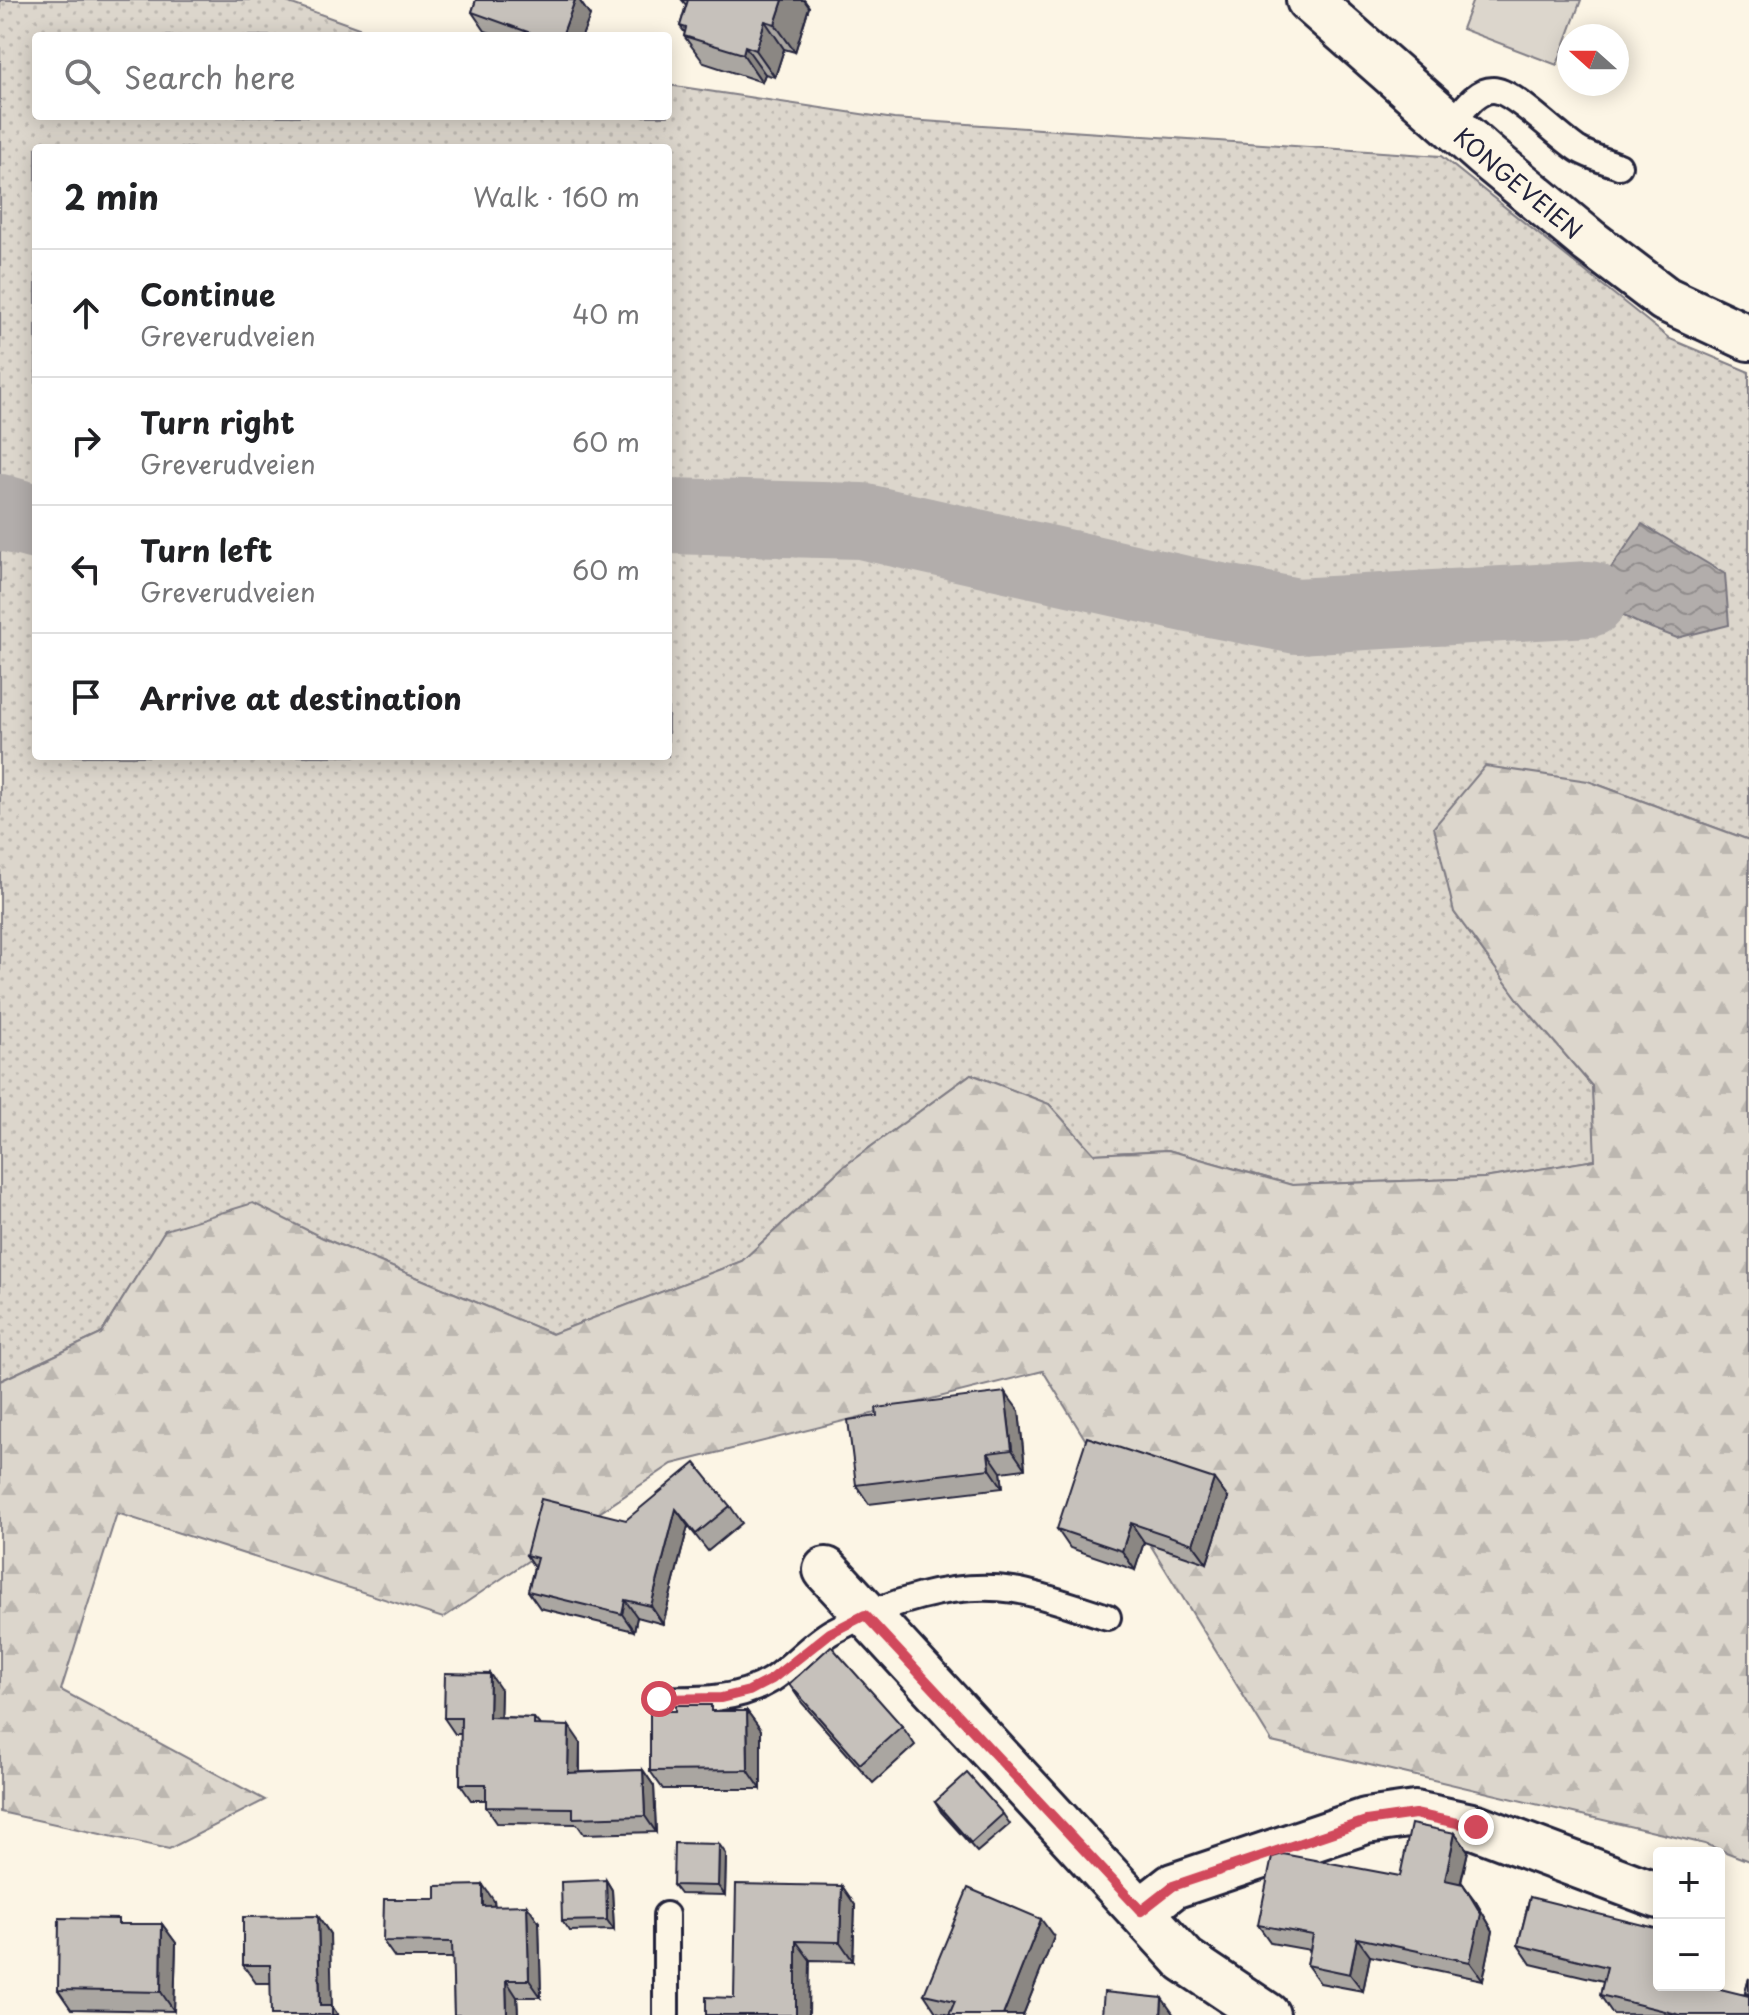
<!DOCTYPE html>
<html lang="en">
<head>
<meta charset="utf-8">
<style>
	:root { --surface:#fff; --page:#f2f2f2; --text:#202124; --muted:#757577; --line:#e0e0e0 }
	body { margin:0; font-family:"Playpen Sans",sans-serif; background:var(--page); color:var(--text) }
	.controls { position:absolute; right:24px; bottom:24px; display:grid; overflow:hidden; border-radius:8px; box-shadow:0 4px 20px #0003 }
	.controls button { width:72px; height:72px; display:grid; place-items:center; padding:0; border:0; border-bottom:2px solid var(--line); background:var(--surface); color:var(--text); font:40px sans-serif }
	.compass { position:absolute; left:1557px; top:24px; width:72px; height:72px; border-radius:50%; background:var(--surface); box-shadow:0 4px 20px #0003; rotate:291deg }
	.stop { position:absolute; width:24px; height:24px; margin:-18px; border:6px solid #d1495b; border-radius:50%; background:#fff }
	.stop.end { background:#d1495b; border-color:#fff; box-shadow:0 2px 8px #0008 }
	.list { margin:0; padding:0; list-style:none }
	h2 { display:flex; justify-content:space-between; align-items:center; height:104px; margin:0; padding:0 32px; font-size:34px }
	h2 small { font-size:26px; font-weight:400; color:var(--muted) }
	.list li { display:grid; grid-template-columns:52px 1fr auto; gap:24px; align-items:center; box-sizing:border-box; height:128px; padding:0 32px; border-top:2px solid var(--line) }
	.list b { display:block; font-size:30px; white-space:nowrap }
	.list p { margin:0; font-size:26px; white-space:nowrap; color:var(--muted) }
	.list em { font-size:26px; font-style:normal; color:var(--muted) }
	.icon { flex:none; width:44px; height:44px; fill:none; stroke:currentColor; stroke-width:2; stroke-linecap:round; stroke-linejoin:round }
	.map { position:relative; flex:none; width:1749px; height:2015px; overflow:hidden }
	.search { position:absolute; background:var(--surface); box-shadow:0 4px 20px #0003; left:32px; top:32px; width:640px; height:88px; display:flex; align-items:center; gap:20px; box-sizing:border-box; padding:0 28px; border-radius:8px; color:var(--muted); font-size:30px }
	.panel { position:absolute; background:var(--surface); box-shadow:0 4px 20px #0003; left:32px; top:144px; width:640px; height:616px; border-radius:8px }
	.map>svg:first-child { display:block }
	.grass { fill:url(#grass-dots); stroke:#7f7c84; stroke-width:2; fill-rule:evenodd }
	.forest { fill:url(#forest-firs); stroke:#7f7c84; stroke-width:2 }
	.park { fill:#dcd6cc; stroke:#7f7c84; stroke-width:2 }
	.water { fill:url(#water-waves); stroke:#78757e; stroke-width:2 }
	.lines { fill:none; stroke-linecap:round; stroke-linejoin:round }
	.river { stroke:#b2adab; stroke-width:76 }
	.service-casing { stroke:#22223b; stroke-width:30 }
	.minor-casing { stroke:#22223b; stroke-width:50 }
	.service { stroke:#fcf5e5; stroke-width:24 }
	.minor { stroke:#fcf5e5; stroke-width:44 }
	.wall { fill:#aaa6a1; stroke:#22223b; stroke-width:2 }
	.shaded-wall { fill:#8b8783; stroke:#22223b; stroke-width:2 }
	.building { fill:#c6c1bb; stroke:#22223b; stroke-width:2 }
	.route { stroke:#d1495b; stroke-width:10 }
	.labels { text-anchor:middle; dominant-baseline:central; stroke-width:8; stroke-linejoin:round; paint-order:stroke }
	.street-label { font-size:24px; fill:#22223b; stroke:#fcf5e5 }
</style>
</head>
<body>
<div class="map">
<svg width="1749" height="2015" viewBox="0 0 1749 2015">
	<defs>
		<pattern id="grass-dots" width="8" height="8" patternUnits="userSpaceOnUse" patternTransform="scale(2)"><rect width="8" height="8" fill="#dcd6cc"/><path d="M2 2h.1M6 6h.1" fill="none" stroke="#bcb7b0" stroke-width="1.8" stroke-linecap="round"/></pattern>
		<pattern id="forest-firs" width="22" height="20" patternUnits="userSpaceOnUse" patternTransform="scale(2)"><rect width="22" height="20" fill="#dcd6cc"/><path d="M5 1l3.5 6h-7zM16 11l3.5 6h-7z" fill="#bcb7b0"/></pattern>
		<pattern id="water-waves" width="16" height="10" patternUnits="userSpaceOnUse" patternTransform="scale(2)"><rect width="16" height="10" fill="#b2adab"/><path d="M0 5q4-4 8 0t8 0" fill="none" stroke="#908c8c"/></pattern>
	</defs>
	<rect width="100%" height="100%" fill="#fcf5e5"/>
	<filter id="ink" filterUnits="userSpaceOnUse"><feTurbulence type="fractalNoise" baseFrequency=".0125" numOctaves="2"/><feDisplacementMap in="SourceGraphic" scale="16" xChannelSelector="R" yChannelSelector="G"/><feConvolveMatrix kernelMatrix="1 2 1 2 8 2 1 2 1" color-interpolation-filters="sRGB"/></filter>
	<g filter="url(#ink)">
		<path class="grass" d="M0,0H281L381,36H36V116H668V85L894,119L1441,156L1670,339L1749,372V840L1588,781L1454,912L1520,1002L1592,1086L1596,1160L1484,1178L1292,1185L1168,1150L1094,1154L1049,1104L971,1074L843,1167L742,1261L552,1334L323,1238L165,1230L101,1334L0,1381ZM36,148H668V756H36Z"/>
		<polygon class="forest" points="1485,766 1588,781 1749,840 1749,1861 1705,1844 1272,1742 1043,1371 672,1464 443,1618 117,1513 61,1690 265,1800 169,1849 0,1812 0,1381 101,1334 165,1230 253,1203 323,1238 552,1334 742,1261 843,1167 971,1074 1049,1104 1094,1154 1168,1150 1292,1185 1484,1178 1595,1160 1592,1086 1520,1002 1454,912 1434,827"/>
		<polygon class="park" points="1473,0 1581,0 1557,65 1462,29"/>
		<polygon class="water" points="1642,524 1725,574 1729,625 1677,638 1636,622 1589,599"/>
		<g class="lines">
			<g class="river">
				<polyline points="0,512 36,522"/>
				<polyline points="668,516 861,521 1190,595 1297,616 1589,599"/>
			</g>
			<g class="service-casing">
				<g id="service">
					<path d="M1451,125C1462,113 1474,90 1493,90C1513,90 1558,137 1579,150C1591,157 1606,161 1619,166"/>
					<path d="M659,1699C697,1700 737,1701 771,1680C793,1666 810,1644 833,1631C886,1602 953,1581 1014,1590C1045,1595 1078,1608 1108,1617"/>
					<polyline points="666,2015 666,1915"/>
				</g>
			</g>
			<g class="minor-casing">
				<g id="minor">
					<path id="s1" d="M1309,0L1485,155L1590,242L1665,299L1749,338"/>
					<polyline points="826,1570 1185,1960 1267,2015"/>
					<polyline points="1141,1911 1173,1886 1366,1821 1415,1814 1476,1827 1659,1896"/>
				</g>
			</g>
			<use href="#service" class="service"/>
			<use href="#minor" class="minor"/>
		</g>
		<g class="wall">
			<polygon points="476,0 579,0 590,16 582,36 500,36 485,31 472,12"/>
			<polygon points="682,0 804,0 809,7 795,52 784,49 775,77 765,74 762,82 704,63 684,36 685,33 680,26 686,5"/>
			<polygon points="1019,1411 1025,1469 1001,1472 1003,1488 869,1504 856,1485 877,1416"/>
			<polygon points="1228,1498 1207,1563 1144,1542 1135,1570 1070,1548 1057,1529"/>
			<polygon points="730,1506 742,1523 708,1551 688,1526 663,1624 637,1617 634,1631 540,1608 528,1591 534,1567 526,1555 626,1520"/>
			<polygon points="789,1684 902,1726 915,1745 873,1783 802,1703"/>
			<polygon points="501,1690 500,1717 534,1718 540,1725 580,1742 580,1772 643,1770 654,1786 656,1832 584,1834 577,1824 497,1823 486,1807 486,1800 471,1800 460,1784 461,1734 455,1734 444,1718"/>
			<polygon points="715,1711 747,1711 761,1730 761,1789 663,1789 650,1771"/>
			<polygon points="935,1802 1003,1814 1010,1824 977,1852 941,1812"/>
			<polygon points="1455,1833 1468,1851 1461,1883 1476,1902 1493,1931 1483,1980 1370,1956 1363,1991 1320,1983 1307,1965 1310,1950 1271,1943 1258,1925 1400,1876"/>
			<polygon points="726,1854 725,1895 680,1894 673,1885"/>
			<polygon points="606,1880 612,1890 614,1930 569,1931 562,1921"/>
			<polygon points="842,1886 855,1905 853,1961 810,1960 734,1998"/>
			<polygon points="1530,1897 1659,1985 1747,1995 1745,1993 1749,1978 1749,2015 1613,2014 1600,1995 1603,1981 1531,1964 1518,1945"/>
			<polygon points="494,1901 495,1906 539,1922 541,1997 517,1997 518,2015 454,2015 453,1958 395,1958 383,1941"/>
			<polygon points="318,1916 330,1934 270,1983 256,1983 243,1965"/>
			<polygon points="122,1924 162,1924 176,1943 174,2011 71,2009 58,1990"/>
			<polygon points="1054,1937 1023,2015 949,2015 936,2012 924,1994"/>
		</g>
		<g class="shaded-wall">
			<polygon points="575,0 579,0 590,16 582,36 562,36"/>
			<polygon points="783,0 804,0 809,7 795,52 775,24"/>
			<polygon points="765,21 784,49 775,77 756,50"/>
			<polygon points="745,46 765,74 762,82 743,54"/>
			<polygon points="1005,1392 1019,1411 1025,1469 1012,1450"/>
			<polygon points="988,1453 1001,1472 1003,1488 990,1469"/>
			<polygon points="1214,1479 1228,1498 1207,1563 1193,1544"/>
			<polygon points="676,1509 688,1526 663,1624 651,1606"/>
			<polygon points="1131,1523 1144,1542 1135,1570 1122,1551"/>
			<polygon points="625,1600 637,1617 634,1631 622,1614"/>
			<polygon points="490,1674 501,1690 500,1733 489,1717"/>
			<polygon points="747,1711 761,1730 761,1789 748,1770"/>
			<polygon points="569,1726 580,1742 579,1788 568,1773"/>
			<polygon points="643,1770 654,1786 656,1832 645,1816"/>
			<polygon points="1455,1833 1468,1851 1457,1898 1445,1880"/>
			<polygon points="719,1844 726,1854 725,1895 718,1886"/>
			<polygon points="606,1880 612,1890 614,1930 607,1920"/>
			<polygon points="1463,1884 1476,1902 1493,1931 1483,1980 1470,1962"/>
			<polygon points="483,1885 494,1901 495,1923 483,1906"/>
			<polygon points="842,1886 855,1905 853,1961 840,1942"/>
			<polygon points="527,1905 539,1922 541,1997 529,1980"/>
			<polygon points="318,1916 330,1934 332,2006 338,2015 326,2015 320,2006"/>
			<polygon points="1041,1919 1054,1937 1023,2015 1003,2015"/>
			<polygon points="162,1924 176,1943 174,2011 161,1992"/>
			<polygon points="1357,1938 1370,1956 1363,1991 1350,1974"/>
			<polygon points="796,1941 810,1960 809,2015 796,2015"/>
			<polygon points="506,1980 517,1997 518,2015 507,2015"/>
			<polygon points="1162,1998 1174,2015 1161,2015"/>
		</g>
		<g class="building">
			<polygon points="476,0 575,0 562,36 539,36 472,12"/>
			<polygon points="688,0 783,0 775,24 765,21 756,50 745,46 743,54 684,36 686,28 680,26"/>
			<polygon points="1005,1392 1012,1450 988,1453 990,1469 856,1485 848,1420 877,1416 876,1408"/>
			<polygon points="1087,1437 1214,1479 1193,1544 1131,1523 1122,1551 1057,1529"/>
			<polygon points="695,1463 730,1506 696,1534 676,1509 651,1606 625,1600 622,1614 528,1591 537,1558 526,1555 541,1499 626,1520"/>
			<polygon points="831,1646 902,1726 860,1764 789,1684"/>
			<polygon points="445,1673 490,1674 489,1717 534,1718 534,1725 569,1726 568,1773 643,1770 645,1816 573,1818 573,1808 486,1807 486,1784 460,1784 461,1718 444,1718"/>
			<polygon points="676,1705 711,1705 711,1711 747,1711 748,1770 650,1771 650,1711 676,1711"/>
			<polygon points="967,1773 1003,1814 971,1843 935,1802"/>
			<polygon points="1411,1824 1455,1833 1445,1880 1463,1884 1481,1914 1470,1962 1357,1938 1350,1974 1307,1965 1313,1935 1258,1925 1272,1857 1283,1854 1400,1876"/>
			<polygon points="674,1843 719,1844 718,1886 673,1885"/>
			<polygon points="606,1880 607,1920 562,1921 561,1882"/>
			<polygon points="736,1884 842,1886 840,1942 796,1941 796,2015 706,2015 706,1997 734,1998"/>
			<polygon points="483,1885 483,1906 527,1905 529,1980 506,1980 507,2015 454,2015 452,1942 383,1941 384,1899 436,1899 436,1886"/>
			<polygon points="968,1888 1041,1919 1003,2015 949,2015 955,2001 924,1994"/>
			<polygon points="1530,1897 1659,1929 1659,1963 1657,1974 1659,1974 1659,1985 1704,1985 1749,1996 1749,2015 1681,2015 1600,1995 1607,1967 1518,1945"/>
			<polygon points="318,1916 320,2006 332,2006 332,2015 271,2015 270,1965 243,1965 243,1917"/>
			<polygon points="59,1918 118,1919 118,1924 162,1924 161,1992 58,1990"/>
			<polygon points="1749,1978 1749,1994 1745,1993"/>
			<polygon points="1104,1992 1162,1998 1161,2015 1102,2015"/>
		</g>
	</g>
	<g class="lines" filter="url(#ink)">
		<polyline class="route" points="659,1699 721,1698 749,1691 772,1679 830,1633 865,1615 1141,1911 1173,1886 1366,1821 1415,1814 1476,1827"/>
	</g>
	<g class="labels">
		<g class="street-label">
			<text stroke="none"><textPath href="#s1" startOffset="278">KONGEVEIEN</textPath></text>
		</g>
	</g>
</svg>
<div class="controls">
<button>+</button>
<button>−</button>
</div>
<svg class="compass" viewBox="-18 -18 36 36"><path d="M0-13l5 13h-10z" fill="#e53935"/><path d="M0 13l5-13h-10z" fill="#757577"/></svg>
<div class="stop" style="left:659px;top:1699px"></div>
<div class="stop end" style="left:1476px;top:1827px"></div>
<div class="search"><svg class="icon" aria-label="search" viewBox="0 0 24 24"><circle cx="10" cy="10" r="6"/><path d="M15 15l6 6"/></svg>Search here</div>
<section class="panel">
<h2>2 min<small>Walk · 160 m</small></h2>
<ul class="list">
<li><svg class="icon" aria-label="ahead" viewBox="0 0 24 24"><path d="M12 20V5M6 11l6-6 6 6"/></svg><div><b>Continue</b><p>Greverudveien</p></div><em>40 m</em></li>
<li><svg class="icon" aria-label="right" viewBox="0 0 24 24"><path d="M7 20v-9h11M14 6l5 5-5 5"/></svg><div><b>Turn right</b><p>Greverudveien</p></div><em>60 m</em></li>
<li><svg class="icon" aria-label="left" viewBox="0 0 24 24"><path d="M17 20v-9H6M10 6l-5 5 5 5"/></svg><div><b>Turn left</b><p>Greverudveien</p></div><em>60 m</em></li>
<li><svg class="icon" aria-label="arrive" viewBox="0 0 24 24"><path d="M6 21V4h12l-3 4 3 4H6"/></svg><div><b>Arrive at destination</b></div></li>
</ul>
</section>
</div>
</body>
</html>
